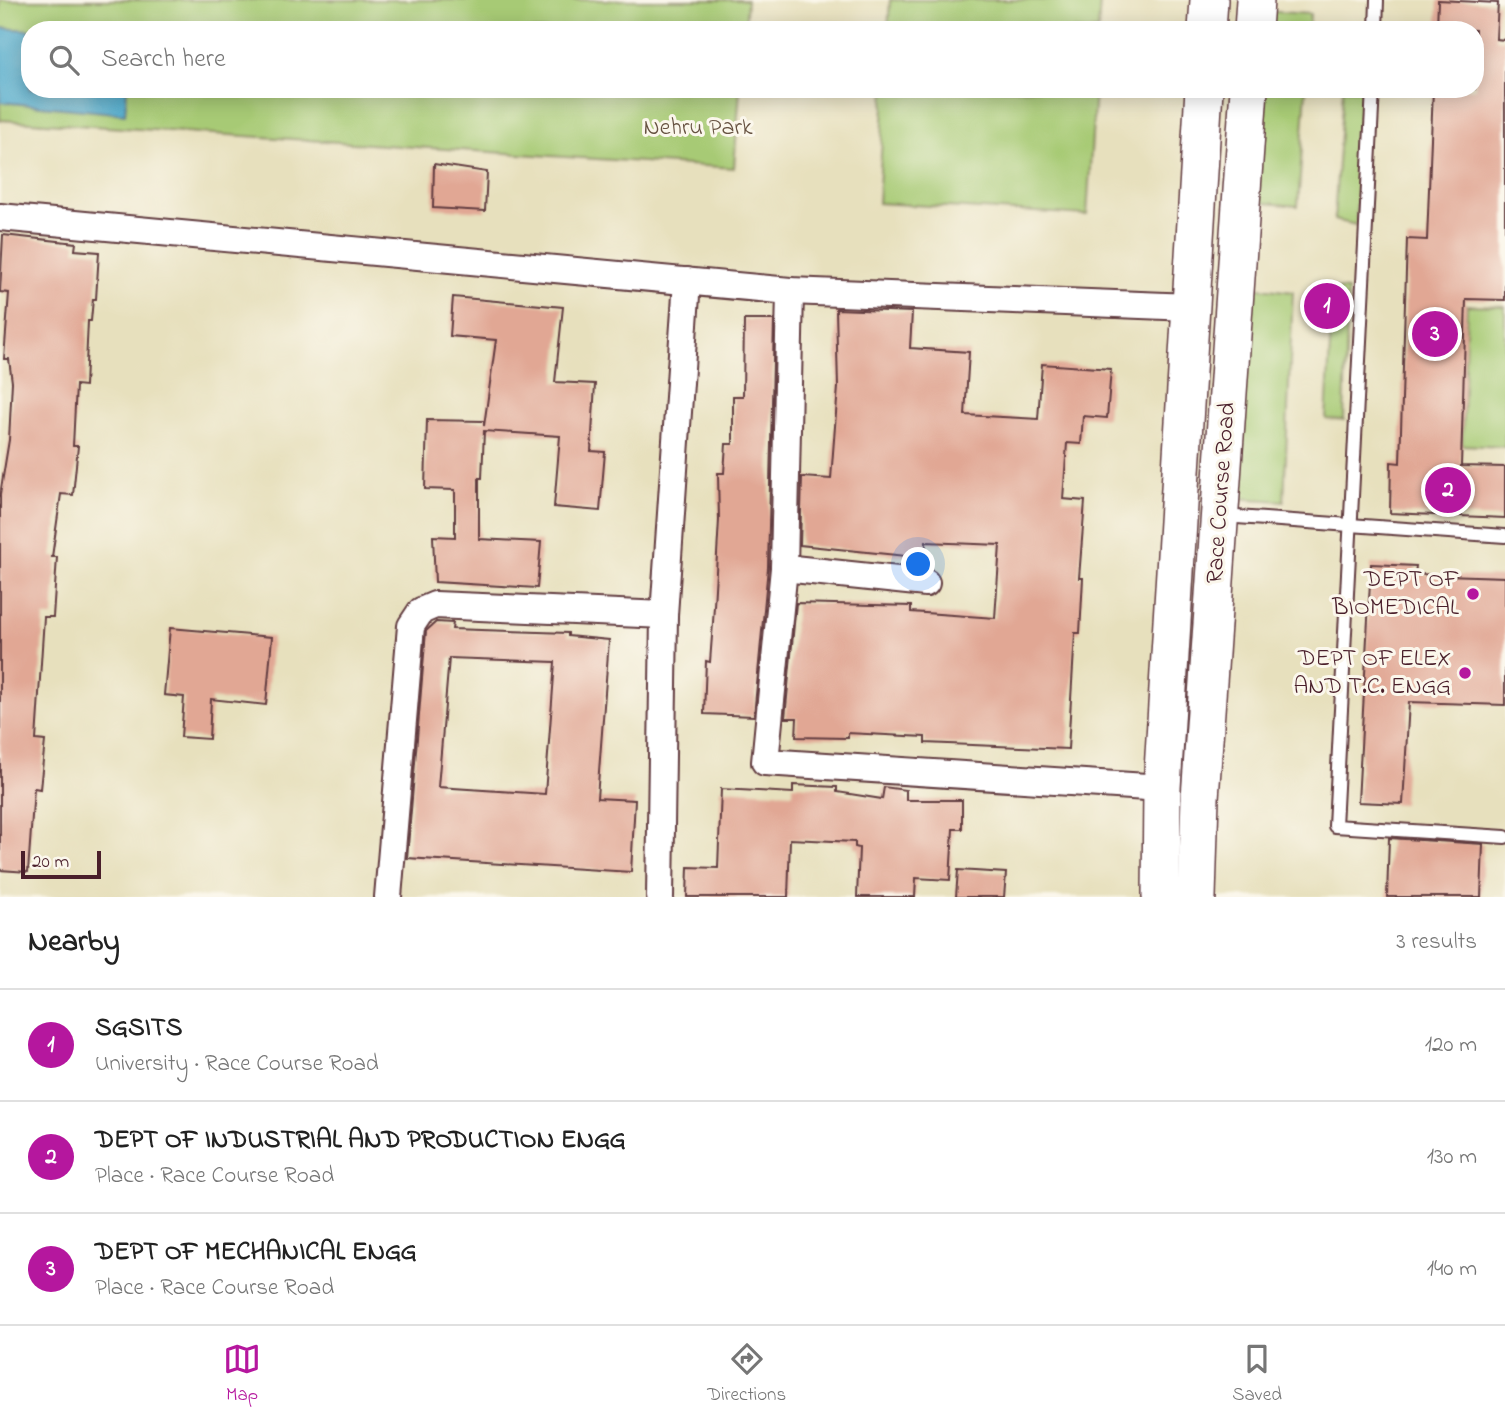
<!DOCTYPE html>
<html lang="en">
<head>
<meta charset="utf-8">
<style>
	:root { --surface:#fff; --page:#f2f2f2; --text:#222; --muted:#767676; --line:#e0e0e0; --accent:#b5179e }
	body { margin:0; font-family:"Indie Flower",sans-serif; background:var(--page); color:var(--text) }
	.scale { position:absolute; left:21px; bottom:18px; width:80px; box-sizing:border-box; padding-left:7px; border:4px solid #4a1f2b; border-top:0; font-size:19px; line-height:24px; white-space:nowrap; color:#4a1f2b; -webkit-text-stroke:5px #fbf7ec; paint-order:stroke }
	.you { position:absolute; left:919px; top:565px; width:24px; height:24px; margin:-18px; border:5px solid #fff; border-radius:50%; background:#1a73e8; box-shadow:0 0 0 10px #1a73e833 }
	.badge { display:grid; place-items:center; width:46px; height:46px; border-radius:50%; background:var(--accent); color:#fff; font-size:23px; font-weight:700 }
	.pin { position:absolute; translate:-50% -50%; border:4px solid #fff; box-shadow:0 2px 7px #0006 }
	.list { margin:0; padding:0; list-style:none }
	h2 { display:flex; justify-content:space-between; align-items:center; height:91px; margin:0; padding:0 28px; font-size:30px }
	h2 small { font-size:23px; font-weight:400; color:var(--muted) }
	.list li { display:grid; grid-template-columns:46px 1fr auto; gap:21px; align-items:center; box-sizing:border-box; height:112px; padding:0 28px; border-top:2px solid var(--line) }
	.list b { display:block; font-size:26px; white-space:nowrap }
	.list p { margin:0; font-size:23px; white-space:nowrap; color:var(--muted) }
	.list em { font-size:23px; font-style:normal; color:var(--muted) }
	.icon { flex:none; width:38px; height:38px; fill:none; stroke:currentColor; stroke-width:2; stroke-linecap:round; stroke-linejoin:round }
	.map { position:relative; flex:none; width:1505px; height:897px; overflow:hidden }
	.search { position:absolute; background:var(--surface); box-shadow:0 4px 18px #0003; left:21px; right:21px; top:21px; height:77px; display:flex; align-items:center; gap:18px; box-sizing:border-box; padding:0 24px; border-radius:28px; color:var(--muted); font-size:26px }
	.sheet { height:427px; background:var(--surface) }
	nav { display:flex; justify-content:space-around; align-items:center; box-sizing:border-box; height:98px; border-top:2px solid var(--line); background:var(--surface); font-size:19px; color:var(--muted) }
	nav a { display:grid; justify-items:center; gap:4px }
	nav .on { color:var(--accent) }
	.map>svg:first-child { display:block }
	.green { fill:#a7ca74; stroke:#787450; stroke-width:2 }
	.water { fill:#4da9cb; stroke:#4c647b; stroke-width:2 }
	.building { fill:#e1a794; fill-rule:evenodd }
	.lines { fill:none; stroke-linecap:round; stroke-linejoin:round }
	.lane-casing { stroke:#623c41; stroke-width:16 }
	.street-casing { stroke:#623c41; stroke-width:30 }
	.secondary-casing { stroke:#623c41; stroke-width:40 }
	.lane { stroke:#fff; stroke-width:12 }
	.street { stroke:#fff; stroke-width:26 }
	.secondary { stroke:#fff; stroke-width:37 }
	.poi-dot { fill:#b5179e; stroke:#fbf7ec; stroke-width:2.5 }
	.labels { text-anchor:middle; dominant-baseline:central; stroke-width:6; stroke-linejoin:round; paint-order:stroke }
	.park-label { font-size:24px; fill:#665241; stroke:#fbf7ec }
	.street-label { font-size:24px; fill:#4a1f2b; stroke:#fbf7ec }
	.poi-label { font-size:24px; fill:#4a1f2b; stroke:#fbf7ec; text-anchor:end }
</style>
</head>
<body>
<div class="map">
<svg width="1505" height="897" viewBox="0 0 1505 897">
	<rect width="100%" height="100%" fill="#fbf7ec"/>
	<filter id="ink" filterUnits="userSpaceOnUse"><feTurbulence type="fractalNoise" baseFrequency=".0143" numOctaves="2"/><feDisplacementMap in="SourceGraphic" scale="14" xChannelSelector="R" yChannelSelector="G"/><feConvolveMatrix kernelMatrix="1 2 1 2 8 2 1 2 1" color-interpolation-filters="sRGB"/></filter>
	<filter id="wash" filterUnits="userSpaceOnUse"><feTurbulence type="fractalNoise" baseFrequency=".00686" numOctaves="4" result="noise"/><feDisplacementMap in="SourceGraphic" scale="28" xChannelSelector="R" yChannelSelector="G"/><feGaussianBlur stdDeviation="1.57" result="paint"/><feColorMatrix in="noise" values="0 0 0 0 0 0 0 0 0 0 0 0 0 0 0 0 0 1.4 0 .05"/><feComposite in="paint" operator="in"/></filter>
	<g filter="url(#wash)">
		<rect width="100%" height="100%" fill="#e7e0bd"/>
		<g class="green">
			<polygon points="0,0 747,0 745,30 30,30 30,89 740,89 734,168 0,120"/>
			<polygon points="890,0 1100,0 1098,30 888,30"/>
			<polygon points="1244,10 1310,14 1309,30 1242,30"/>
			<polygon points="885,89 1095,89 1087,215 878,203"/>
			<polygon points="1239,89 1306,89 1298,206 1232,200"/>
			<polygon points="1343,89 1363,89 1356,225 1334,220"/>
			<polygon points="1227,284 1293,292 1284,501 1214,497"/>
			<polygon points="1333,289 1348,290 1344,420 1326,419"/>
			<polygon points="1467,305 1505,306 1505,447 1462,445"/>
		</g>
		<polygon class="water" points="0,28 30,30 30,89 127,89 125,114 0,102"/>
		<g id="blocks">
			<g class="building">
				<polygon points="1438,0 1498,3 1496,39 1505,40 1505,300 1466,299 1461,466 1505,467 1505,518 1390,513 1391,462 1400,463 1407,239 1427,240 1433,89 1475,89 1475,30 1437,28"/>
				<polygon points="434,164 487,172 485,211 433,208"/>
				<polygon points="3,235 76,243 75,250 99,252 96,299 93,299 91,321 88,321 85,386 76,385 73,446 78,446 73,495 61,494 52,557 57,557 53,617 44,617 36,740 45,741 40,789 34,788 28,872 0,870 0,495 9,440 12,382 9,359 4,359 9,293 0,292"/>
				<polygon points="453,297 563,307 555,382 595,384 591,451 605,452 600,511 554,507 560,436 484,431 482,478 479,478 479,539 541,542 537,588 435,582 433,536 455,537 455,490 425,489 427,420 484,421 484,426 496,340 450,336"/>
				<polygon points="836,309 912,312 910,348 969,352 965,415 1038,419 1042,364 1111,369 1107,418 1083,416 1081,444 1067,443 1063,499 1085,501 1079,578 1083,578 1080,633 1075,633 1068,749 925,743 925,737 848,733 848,738 796,737 797,718 785,718 796,603 911,606 911,612 995,618 1000,545 926,542 925,558 800,545 802,477 831,479 838,387"/>
				<polygon points="744,320 774,320 768,567 754,716 704,714 706,661 710,662 713,623 719,520 718,473 724,473 726,444 733,444 733,396 743,396"/>
				<polygon points="1371,564 1416,566 1415,574 1505,577 1505,705 1409,702 1403,804 1358,802"/>
				<path d="M436,622L453,623L452,629L568,633V636L609,640L597,798L635,800L631,872L407,858L426,631ZM449,658L555,662L545,794L438,787Z"/>
				<polygon points="170,628 272,637 266,705 211,699 209,739 181,737 184,697 164,695"/>
				<polygon points="793,785 837,787 837,792 882,799 884,787 906,790 906,800 962,800 962,829 953,829 950,880 916,878 915,897 857,897 859,848 855,847 855,842 790,839 788,897 687,897 688,867 718,868 721,789 793,793"/>
				<polygon points="1389,838 1483,844 1481,897 1387,897"/>
				<polygon points="958,870 1006,873 1004,897 956,897"/>
			</g>
		</g>
	</g>
	<g filter="url(#ink)">
		<use href="#blocks" fill-opacity="0" stroke="#623c41" stroke-width="2"/>
		<g class="lines">
			<g class="lane-casing">
				<g id="lane">
					<polyline points="1376,30 1377,0"/>
					<polyline points="1373,89 1335,826 1505,837"/>
					<polyline points="1222,516 1505,536"/>
				</g>
			</g>
			<g class="street-casing">
				<g id="street">
					<polyline points="0,217 790,291 1191,307"/>
					<polyline points="790,291 784,568 765,762 1162,788"/>
					<polyline points="784,568 926,583"/>
					<polyline points="388,897 411,626 421,611 435,605 664,615"/>
					<polyline points="660,897 664,615 687,281"/>
				</g>
			</g>
			<g class="secondary-casing">
				<g id="secondary">
					<polyline points="1207,30 1209,0"/>
					<polyline points="1253,30 1255,0"/>
					<polyline points="1161,897 1162,788 1204,89"/>
					<polyline points="1197,897 1200,798 1249,89"/>
				</g>
			</g>
			<use href="#lane" class="lane"/>
			<use href="#street" class="street"/>
			<use href="#secondary" class="secondary"/>
		</g>
	</g>
	<g class="poi-dot">
		<circle cx="1473" cy="594" r="7"/>
		<circle cx="1465" cy="673" r="7"/>
	</g>
	<g class="labels">
		<g class="park-label">
			<text x="698" y="128">Nehru Park</text>
		</g>
		<g class="street-label">
			<text transform="translate(1222 493) rotate(-86)">Race Course Road</text>
		</g>
		<g class="poi-label">
			<text x="1459" y="580">DEPT OF<tspan x="1459" dy="28">BIOMEDICAL</tspan></text>
			<text x="1451" y="659">DEPT OF ELEX<tspan x="1451" dy="28">AND T.C. ENGG</tspan></text>
		</g>
	</g>
</svg>
<div class="scale">20 m</div>
<div class="you"></div>
<div class="pin badge" style="left:1327px;top:306px">1</div>
<div class="pin badge" style="left:1448px;top:490px">2</div>
<div class="pin badge" style="left:1435px;top:334px">3</div>
<div class="search"><svg class="icon" aria-label="search" viewBox="0 0 24 24"><circle cx="10" cy="10" r="6"/><path d="M15 15l6 6"/></svg>Search here</div>
</div>
<section class="sheet">
<h2>Nearby<small>3 results</small></h2>
<ul class="list">
<li><span class="badge">1</span><div><b>SGSITS</b><p>University · Race Course Road</p></div><em>120 m</em></li>
<li><span class="badge">2</span><div><b>DEPT OF INDUSTRIAL AND PRODUCTION ENGG</b><p>Place · Race Course Road</p></div><em>130 m</em></li>
<li><span class="badge">3</span><div><b>DEPT OF MECHANICAL ENGG</b><p>Place · Race Course Road</p></div><em>140 m</em></li>
</ul>
</section>
<nav>
<a class="on"><svg class="icon" aria-label="map" viewBox="0 0 24 24"><path d="M3 6l6-2 6 2 6-2v14l-6 2-6-2-6 2zM9 4v14M15 6v14"/></svg>Map</a>
<a><svg class="icon" aria-label="directions" viewBox="0 0 24 24"><path d="M12 3l9 9-9 9-9-9zM9 14v-3h6M13 9l2 2-2 2"/></svg>Directions</a>
<a><svg class="icon" aria-label="saved" viewBox="0 0 24 24"><path d="M7 4h10v16l-5-4-5 4z"/></svg>Saved</a>
</nav>
</body>
</html>
